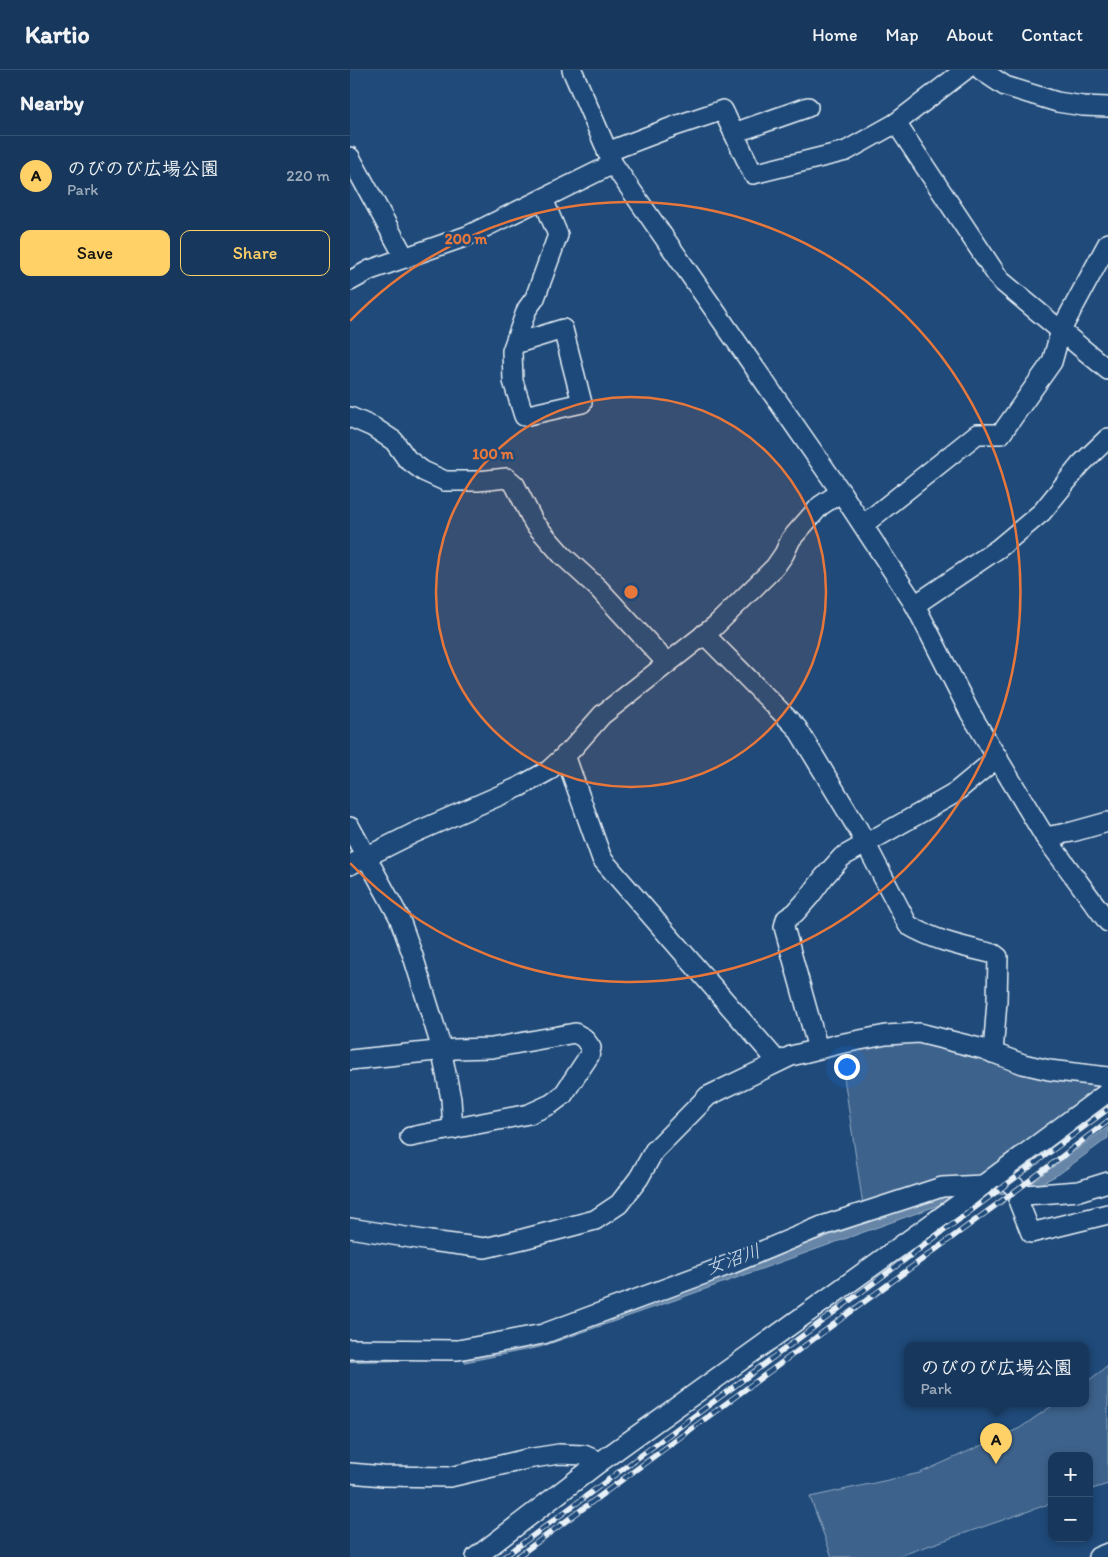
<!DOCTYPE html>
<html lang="en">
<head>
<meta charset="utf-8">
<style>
	:root { --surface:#17385c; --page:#244365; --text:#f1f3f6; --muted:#9eacbb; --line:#365272; --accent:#ffd166 }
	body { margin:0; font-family:Itim,"Klee One",sans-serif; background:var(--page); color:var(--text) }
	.controls { position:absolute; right:15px; bottom:15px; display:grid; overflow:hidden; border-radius:10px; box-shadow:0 2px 8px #0003 }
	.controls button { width:45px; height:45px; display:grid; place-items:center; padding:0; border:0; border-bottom:1px solid var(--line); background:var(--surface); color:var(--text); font:25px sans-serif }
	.you { position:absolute; left:496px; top:996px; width:18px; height:18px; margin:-12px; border:4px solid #fff; border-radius:50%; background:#1a73e8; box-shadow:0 0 0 8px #1a73e833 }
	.badge { display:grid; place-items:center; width:32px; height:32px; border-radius:50%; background:var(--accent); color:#111; font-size:16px; font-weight:700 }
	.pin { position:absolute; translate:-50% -41px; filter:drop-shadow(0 1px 2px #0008) }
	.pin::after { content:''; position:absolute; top:26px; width:18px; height:15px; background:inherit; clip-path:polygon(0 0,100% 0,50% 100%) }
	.popup { position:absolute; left:554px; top:1272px; width:185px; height:65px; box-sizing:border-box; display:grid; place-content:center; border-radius:10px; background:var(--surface); filter:drop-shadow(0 1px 4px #0005); font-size:16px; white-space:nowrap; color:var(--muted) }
	.popup b { font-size:19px; color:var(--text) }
	.popup::after { content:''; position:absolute; left:50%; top:100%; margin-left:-10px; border:10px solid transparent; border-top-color:var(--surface) }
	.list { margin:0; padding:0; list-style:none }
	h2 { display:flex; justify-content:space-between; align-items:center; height:65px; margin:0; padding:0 20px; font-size:21px }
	h2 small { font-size:16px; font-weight:400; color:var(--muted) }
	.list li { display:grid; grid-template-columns:32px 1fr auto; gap:15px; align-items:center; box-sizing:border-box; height:80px; padding:0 20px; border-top:1px solid var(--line) }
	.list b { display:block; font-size:19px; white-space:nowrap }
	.list p { margin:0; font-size:16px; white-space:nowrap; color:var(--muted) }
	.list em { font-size:16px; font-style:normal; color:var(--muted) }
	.actions { display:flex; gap:10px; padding:15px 20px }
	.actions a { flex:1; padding:11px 0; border:1px solid var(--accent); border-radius:10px; text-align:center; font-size:18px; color:var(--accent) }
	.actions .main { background:var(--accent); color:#111 }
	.map { position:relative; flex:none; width:758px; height:1487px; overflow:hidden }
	header { display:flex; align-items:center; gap:30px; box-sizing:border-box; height:70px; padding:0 25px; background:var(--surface); border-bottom:1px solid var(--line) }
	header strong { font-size:24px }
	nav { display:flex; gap:28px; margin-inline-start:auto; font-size:18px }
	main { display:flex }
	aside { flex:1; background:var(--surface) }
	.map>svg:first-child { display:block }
	.green { fill:#3c628c; stroke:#92aac2 }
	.water { fill:#6685a7; stroke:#9ab0c7 }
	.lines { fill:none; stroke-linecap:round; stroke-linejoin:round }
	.stream { stroke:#9ab0c7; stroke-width:4 }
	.minor-casing { stroke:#e8f1f8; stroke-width:22 }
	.minor { stroke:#1f4a7a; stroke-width:19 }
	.rail-casing { stroke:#e8f1f8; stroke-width:5.5 }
	.rail { stroke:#1f4a7a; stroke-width:4; stroke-dasharray:11; stroke-linecap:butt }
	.ring { fill:none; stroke:#e8773b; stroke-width:2.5 }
	.labels { text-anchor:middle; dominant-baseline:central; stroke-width:5; stroke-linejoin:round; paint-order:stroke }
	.water-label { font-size:19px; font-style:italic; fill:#d4e1ec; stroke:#1f4a7a }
	.centre { fill:#e8773b; stroke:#1f4a7a; stroke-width:2.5 }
	.ring-label { font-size:15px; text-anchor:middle; font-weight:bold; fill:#e8773b; stroke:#1f4a7a; stroke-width:5; stroke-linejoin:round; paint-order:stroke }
</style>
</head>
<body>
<header>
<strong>Kartio</strong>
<nav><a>Home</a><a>Map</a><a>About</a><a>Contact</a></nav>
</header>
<main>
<aside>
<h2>Nearby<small></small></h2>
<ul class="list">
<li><span class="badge">A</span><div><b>のびのび広場公園</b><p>Park</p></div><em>220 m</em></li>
</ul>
<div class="actions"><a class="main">Save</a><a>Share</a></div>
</aside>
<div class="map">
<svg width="758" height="1487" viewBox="0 0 758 1487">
	<rect width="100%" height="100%" fill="#1f4a7a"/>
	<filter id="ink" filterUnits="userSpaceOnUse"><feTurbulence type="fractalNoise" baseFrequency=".02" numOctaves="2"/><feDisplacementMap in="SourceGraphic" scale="10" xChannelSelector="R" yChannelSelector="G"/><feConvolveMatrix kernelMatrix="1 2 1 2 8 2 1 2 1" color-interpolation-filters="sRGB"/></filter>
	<g filter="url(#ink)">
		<g class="green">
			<polygon points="569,963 758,1007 758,1022 649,1104 514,1142 489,974"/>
			<polygon points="758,1296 758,1414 739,1420 739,1386 702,1386 702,1433 546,1487 482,1487 460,1427 570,1403 670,1358 706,1333 735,1333 735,1313"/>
		</g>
		<polygon class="water" points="758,1057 758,1068 709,1104 679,1120 603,1130 325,1230 190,1277 115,1292 114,1284 400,1194 602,1122 684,1110"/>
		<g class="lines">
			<polyline class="stream" points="0,1290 55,1289"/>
			<g class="minor-casing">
				<g id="minor">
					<polyline points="222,0 263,94 491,422 565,535 619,641 695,767 758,852"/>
					<polyline points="631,0 655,16 707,32 733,36 758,37"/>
					<polyline points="546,53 650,210 758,300"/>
					<polyline points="384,63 458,37"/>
					<polyline points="257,82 325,56 373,40 403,104 496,81 546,53 615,0"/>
					<polyline points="0,87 55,188"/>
					<polyline points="0,211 20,200 117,166 263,94"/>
					<polyline points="165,274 213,259 232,333 174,346 163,311 162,281 177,239 185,228 208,165 193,129"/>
					<polyline points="0,347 23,357 44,371 57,389 73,401 95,411 128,411 157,408 165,415 184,453 212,485 248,518 317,593"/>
					<polyline points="513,455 627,364 651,364 702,292 711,260 758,173"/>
					<polyline points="565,535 649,478 692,442 731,394 758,368"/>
					<path d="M354,564L447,658L508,759L558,855C585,871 615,877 644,884L648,887L647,931L643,983"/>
					<polyline points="215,685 252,789 428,992"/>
					<polyline points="0,757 49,847 63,886 90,973 101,1029 103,1059"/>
					<polyline points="695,767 722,762 758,752"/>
					<polyline points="0,795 64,763 169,717 198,701 222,679 252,645 365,556 425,497 434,484 441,469 470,436 491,422"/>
					<polyline points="468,979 434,857 436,849 445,843 460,826 474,807 492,787 602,725 648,687"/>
					<polyline points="0,990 105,979 142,978 225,963 234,968 241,978 239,986 213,1025 201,1034 179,1044 60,1067"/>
					<polyline points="649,1104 675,1125 729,1121 758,1112"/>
					<polyline points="675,1125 669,1133 681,1163 758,1144"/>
					<polyline points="0,1158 80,1171 135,1178 173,1169 245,1150 269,1134 289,1108 304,1081 358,1026 441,986 489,974 536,965 569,963 633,979 673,994 699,1000 758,1007"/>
					<polyline points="0,1279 108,1280 193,1264 381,1194 472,1156 592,1117 633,1115"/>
					<polyline points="0,1403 33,1406 100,1407 177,1389 209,1384 234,1385 250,1392"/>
					<polyline points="126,1487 250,1392 613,1131 633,1115 758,1022"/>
					<polyline points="748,1487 758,1483"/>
				</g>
			</g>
			<use href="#minor" class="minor"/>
			<g class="rail-casing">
				<g id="rail">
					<polyline points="154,1487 758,1039"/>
					<polyline points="167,1487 706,1091 758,1051"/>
				</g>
			</g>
			<use href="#rail" class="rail"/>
		</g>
	</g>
	<circle cx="281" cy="522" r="195" fill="#e8773b" fill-opacity=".12"/>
	<g class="ring">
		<circle cx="281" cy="522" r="195"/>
		<path d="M0 251A390 390 0 1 1 0 793"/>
	</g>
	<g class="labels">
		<g class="water-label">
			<text transform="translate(383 1189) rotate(-19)">女沼川</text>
		</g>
	</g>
	<circle cx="281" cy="522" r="8" class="centre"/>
	<g class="ring-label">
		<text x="116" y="174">200 m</text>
		<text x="143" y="389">100 m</text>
	</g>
</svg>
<div class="controls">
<button>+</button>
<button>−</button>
</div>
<div class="you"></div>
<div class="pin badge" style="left:646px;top:1394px">A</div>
<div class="popup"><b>のびのび広場公園</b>Park</div>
</div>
</main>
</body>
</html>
